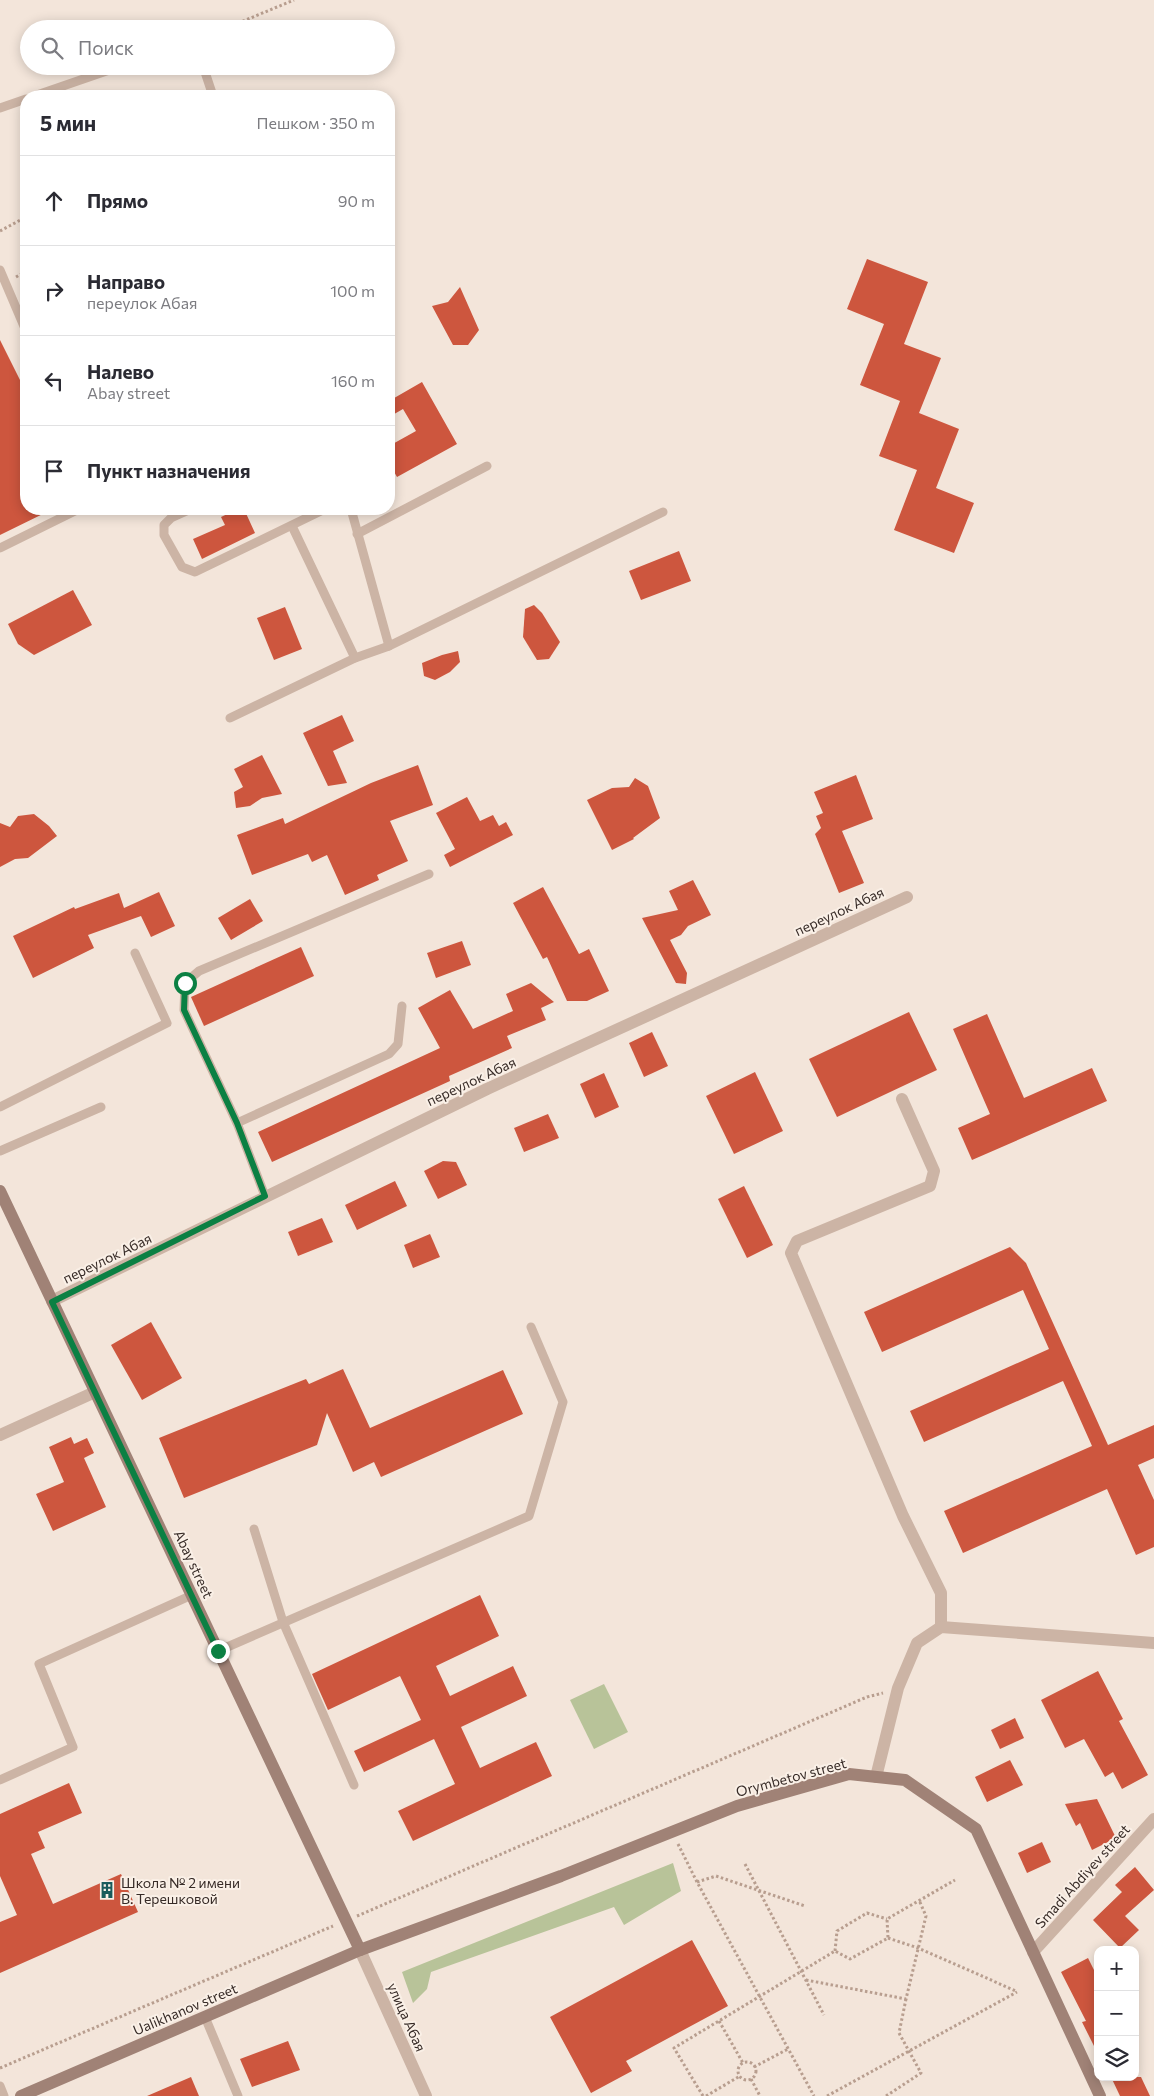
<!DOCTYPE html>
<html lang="ru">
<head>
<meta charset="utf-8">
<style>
	:root { --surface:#fff; --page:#f7f7f7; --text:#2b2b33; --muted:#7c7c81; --line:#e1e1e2 }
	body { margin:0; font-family:Commissioner,sans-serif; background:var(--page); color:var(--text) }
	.controls { position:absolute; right:15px; bottom:15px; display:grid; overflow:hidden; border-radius:10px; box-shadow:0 2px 12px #0003 }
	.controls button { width:45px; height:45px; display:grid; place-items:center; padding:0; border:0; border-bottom:1px solid var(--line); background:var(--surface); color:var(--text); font:25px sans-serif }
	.stop { position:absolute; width:15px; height:15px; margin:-11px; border:4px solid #0b8043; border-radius:50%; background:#fff }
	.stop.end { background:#0b8043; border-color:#fff; box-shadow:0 1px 5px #0008 }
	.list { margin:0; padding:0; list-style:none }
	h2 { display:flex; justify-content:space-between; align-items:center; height:65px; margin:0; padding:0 20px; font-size:21px }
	h2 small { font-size:16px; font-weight:400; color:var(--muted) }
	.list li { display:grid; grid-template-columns:32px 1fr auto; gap:15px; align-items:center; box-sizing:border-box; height:90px; padding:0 20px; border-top:1px solid var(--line) }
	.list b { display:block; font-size:19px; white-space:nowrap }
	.list p { margin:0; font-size:16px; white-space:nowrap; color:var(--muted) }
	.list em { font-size:16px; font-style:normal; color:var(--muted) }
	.icon { flex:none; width:28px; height:28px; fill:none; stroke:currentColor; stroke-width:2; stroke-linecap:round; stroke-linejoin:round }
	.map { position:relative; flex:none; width:1154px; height:2096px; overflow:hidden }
	.search { position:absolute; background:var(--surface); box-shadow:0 2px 12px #0003; left:20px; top:20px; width:375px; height:55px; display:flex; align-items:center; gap:12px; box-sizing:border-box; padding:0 18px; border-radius:28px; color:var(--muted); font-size:19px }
	.panel { position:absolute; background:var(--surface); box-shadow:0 2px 12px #0003; left:20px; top:90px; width:375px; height:425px; border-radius:20px }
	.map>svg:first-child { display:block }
	.green { fill:#b8c399 }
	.building { fill:#cd563e }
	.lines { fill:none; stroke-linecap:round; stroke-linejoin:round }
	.path { stroke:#b89e8f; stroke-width:3; stroke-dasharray:2.5 2.5; stroke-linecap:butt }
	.service { stroke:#ccb4a5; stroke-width:9 }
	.minor { stroke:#ccb4a5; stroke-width:12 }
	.tertiary { stroke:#ccb4a5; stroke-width:12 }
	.secondary { stroke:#a08276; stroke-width:12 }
	.route { stroke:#0b8043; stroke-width:6 }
	.labels { text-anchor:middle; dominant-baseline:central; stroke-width:4; stroke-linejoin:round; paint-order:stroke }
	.street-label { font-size:14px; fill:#372b27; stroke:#faf0e7 }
	.poi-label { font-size:14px; fill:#372b27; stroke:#faf0e7; text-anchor:start }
</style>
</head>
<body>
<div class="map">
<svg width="1154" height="2096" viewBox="0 0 1154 2096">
	<rect width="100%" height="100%" fill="#f3e5da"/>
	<g class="green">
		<polygon points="604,1684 628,1732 594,1749 570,1700"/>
		<polygon points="673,1863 681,1891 624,1925 614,1907 431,1972 427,1989 413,2003 402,1972"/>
	</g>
	<g class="building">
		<polygon points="867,259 928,282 904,344 941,358 919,413 959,429 936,488 974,503 954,553 894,530 917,470 879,456 900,401 860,385 884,324 847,309"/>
		<polygon points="460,287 479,330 468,345 453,345 432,306 448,302"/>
		<polygon points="0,340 26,392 26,509 53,509 0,535"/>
		<polygon points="422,382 457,444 397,477 389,463 389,446 416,431 403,409 389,417 389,401"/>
		<polygon points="238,509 244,509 255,533 202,559 193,539 225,525 221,517"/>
		<polygon points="679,551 691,581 641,600 629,571"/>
		<polygon points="73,590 92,625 34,655 18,644 8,624"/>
		<polygon points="534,605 542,613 560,642 549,659 537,660 523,637 525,609"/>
		<polygon points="285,607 302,649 274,660 257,618"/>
		<polygon points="458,651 460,662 450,672 435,680 424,676 422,663 442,655"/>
		<polygon points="342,715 354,741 333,751 347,783 328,786 303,733"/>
		<polygon points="262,755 282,794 262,798 250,806 236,808 234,792 243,787 234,769"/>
		<polygon points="418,765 433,805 390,821 408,861 377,875 379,880 345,895 327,855 312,862 308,854 252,875 237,835 283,818 285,824 371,783"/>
		<polygon points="856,775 873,819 842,831 864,883 839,893 815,834 821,828 816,816 823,813 814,792"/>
		<polygon points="635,778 648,786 660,818 633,838 634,839 612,850 587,800 612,788 629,787"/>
		<polygon points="467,797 480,821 493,815 499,826 506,822 513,835 450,867 444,855 455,849 436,813"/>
		<polygon points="34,814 49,826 57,836 28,858 15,859 0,867 0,823 10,827 18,816"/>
		<polygon points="693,880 711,915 688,926 681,935 670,940 687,973 686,984 676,983 642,918 678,910 669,891"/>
		<polygon points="543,887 579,954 589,949 609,991 587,1001 567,1001 547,957 543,959 513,903"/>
		<polygon points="159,892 175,926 151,937 141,916 88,935 94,948 33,978 13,936 74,907 75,909 119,893 124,908"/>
		<polygon points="250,899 263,921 231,940 218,918"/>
		<polygon points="462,941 471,965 436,978 427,953"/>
		<polygon points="301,947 314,976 204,1026 191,997"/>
		<polygon points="531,983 554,1002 541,1008 546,1020 507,1036 512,1048 449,1076 450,1081 272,1162 258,1132 440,1048 418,1008 450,990 473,1029 513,1011 506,994"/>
		<polygon points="909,1012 937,1070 837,1117 809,1059"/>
		<polygon points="987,1014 1024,1098 1092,1068 1107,1101 972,1160 958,1128 990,1114 953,1029"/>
		<polygon points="652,1032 668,1066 644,1077 629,1043"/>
		<polygon points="755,1072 783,1131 734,1154 706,1096"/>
		<polygon points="604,1073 619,1107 595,1118 580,1084"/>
		<polygon points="548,1114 559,1138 524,1152 514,1128"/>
		<polygon points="443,1161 456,1162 467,1185 438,1199 424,1171"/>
		<polygon points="395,1181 407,1206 357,1230 345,1205"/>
		<polygon points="744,1186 773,1245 747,1258 718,1199"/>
		<polygon points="322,1218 333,1242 298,1256 288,1232"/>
		<polygon points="430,1234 440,1257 413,1268 404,1245"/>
		<polygon points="1010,1247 1026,1263 1108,1445 1154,1425 1154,1458 1138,1465 1154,1500 1154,1547 1136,1555 1107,1489 963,1553 944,1511 1092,1446 1063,1381 924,1442 910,1411 1049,1349 1023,1290 882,1352 864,1312"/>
		<polygon points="151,1322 182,1378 142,1400 111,1345"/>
		<polygon points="343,1369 370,1428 503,1370 523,1414 381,1477 374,1462 353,1472 327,1413 317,1445 184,1498 159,1438 306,1379 309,1384"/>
		<polygon points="71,1437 74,1444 87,1438 94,1453 84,1458 106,1507 53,1531 36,1494 64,1482 49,1447"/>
		<polygon points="480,1595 499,1636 436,1666 450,1696 513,1666 527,1696 461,1727 480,1768 536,1742 552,1776 413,1841 398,1811 455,1784 434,1739 364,1772 354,1751 421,1720 400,1676 328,1710 312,1674"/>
		<polygon points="1098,1671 1123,1719 1119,1721 1148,1775 1122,1789 1113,1772 1105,1777 1084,1739 1065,1748 1041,1700"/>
		<polygon points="1015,1718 1024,1738 1000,1749 991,1730"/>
		<polygon points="1010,1760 1023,1785 987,1802 975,1777"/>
		<polygon points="69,1783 82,1813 38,1832 45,1848 31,1854 53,1904 121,1874 138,1912 0,1973 0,1922 17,1915 0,1876 0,1814"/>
		<polygon points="1097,1799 1116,1838 1092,1850 1080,1823 1076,1826 1065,1804"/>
		<polygon points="1042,1842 1051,1862 1027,1873 1018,1853"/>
		<polygon points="1135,1867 1154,1890 1125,1916 1139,1930 1120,1948 1093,1920 1122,1892 1115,1885"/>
		<polygon points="692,1940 728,2006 626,2061 632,2071 591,2093 550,2017"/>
		<polygon points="1088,1958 1098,1978 1098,2054 1082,2022 1086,2021 1061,1972"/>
		<polygon points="288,2041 300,2070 252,2087 240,2059"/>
		<polygon points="191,2077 199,2096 147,2096"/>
		<polygon points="1111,2077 1141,2077 1150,2096 1120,2096"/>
	</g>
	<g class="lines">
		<g class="path">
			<polyline points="224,29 294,0"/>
			<polyline points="0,231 26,217"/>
			<polyline points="16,277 26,271"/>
			<polyline points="678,1844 697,1882 814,2096"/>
			<polyline points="745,1864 824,2015"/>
			<polyline points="697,1882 716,1876 805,1906"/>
			<polyline points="357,1916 867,1697 883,1693"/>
			<polyline points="888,1938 918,1948 1016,1991"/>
			<polyline points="835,1951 837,1931 867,1913 887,1919"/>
			<polyline points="806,1980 906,1999 926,1916 919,1900"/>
			<polyline points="719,2021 743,2063"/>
			<circle cx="747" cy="2071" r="9"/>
			<polyline points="754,2067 788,2049"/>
			<polyline points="0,2068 333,1926"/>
			<polyline points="751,2079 760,2096"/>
			<polyline points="703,2096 674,2048 835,1951 850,1959 888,1938 887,1919 955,1880"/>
			<polyline points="706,2096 740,2076"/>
			<polyline points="827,2096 1017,1992"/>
			<polyline points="886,2096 921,2073 899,2033 906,1999"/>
		</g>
		<g class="service">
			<polyline points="203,66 213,96"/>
			<polyline points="34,96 121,66"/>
			<polyline points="0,108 26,99"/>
			<polyline points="0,270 26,331"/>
			<polyline points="191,509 171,518 164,525 164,535 182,567 195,572 325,509"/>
			<polyline points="351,509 389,646"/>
			<polyline points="292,526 355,658"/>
			<polyline points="357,534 487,466"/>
			<polyline points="0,548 79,509"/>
			<polyline points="230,718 355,658 389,646 663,512"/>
			<polyline points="0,1107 167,1023 135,953"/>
			<polyline points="237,1123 389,1054 398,1044 402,1006"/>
			<polyline points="0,1151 101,1107"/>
			<polyline points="265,1196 237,1123 184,1010 185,983 199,971 429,874"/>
			<polyline points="254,1529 283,1622 354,1785"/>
			<polyline points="218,1651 529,1516 563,1402 531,1327"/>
			<polyline points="0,1780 73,1747 39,1664 192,1595"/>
			<polyline points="205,2017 238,2096"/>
			<polyline points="0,2086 4,2096"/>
		</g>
		<g class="minor">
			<polyline points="902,1099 934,1171 930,1186 797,1241 791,1253 903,1516 941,1593 941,1627"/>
			<polyline points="52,1301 487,1089 907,897"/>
			<polyline points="0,1435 95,1392"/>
			<polyline points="876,1777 898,1688 917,1643 941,1627 1154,1643"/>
			<polyline points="1033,1952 1154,1819"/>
		</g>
		<polyline class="tertiary" points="360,1950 426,2096"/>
		<g class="secondary">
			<polyline points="0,1191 360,1950"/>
			<polyline points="21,2096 360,1950 561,1876 737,1806 849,1774 905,1780 976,1829 1100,2096"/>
		</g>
	</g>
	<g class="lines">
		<polyline class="route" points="185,983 184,1010 237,1123 265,1196 52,1302 218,1651"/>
	</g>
	<defs>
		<g id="building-bare" transform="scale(1.35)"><path d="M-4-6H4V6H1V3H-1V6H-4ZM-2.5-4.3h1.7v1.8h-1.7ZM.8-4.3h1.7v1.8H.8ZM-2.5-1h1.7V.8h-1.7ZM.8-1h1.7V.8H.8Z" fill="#1a5b5b" stroke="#faf0e7" stroke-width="2.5" paint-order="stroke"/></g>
	</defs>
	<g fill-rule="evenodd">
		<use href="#building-bare" x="107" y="1890"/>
	</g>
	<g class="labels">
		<g class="street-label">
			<text transform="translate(839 911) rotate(-25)">переулок Абая</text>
			<text transform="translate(471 1081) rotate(-25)">переулок Абая</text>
			<text transform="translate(107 1258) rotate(-26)">переулок Абая</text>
			<text transform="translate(194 1564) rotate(65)">Abay street</text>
			<text transform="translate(791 1777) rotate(-15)">Orymbetov street</text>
			<text transform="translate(1082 1876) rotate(-48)">Smadi Abdiyev street</text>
			<text transform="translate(185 2009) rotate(-23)">Ualikhanov street</text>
			<text transform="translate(407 2017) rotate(66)">улица Абая</text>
		</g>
		<g class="poi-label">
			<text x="121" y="1882">Школа № 2 имени<tspan x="121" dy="16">В. Терешковой</tspan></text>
		</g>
	</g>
</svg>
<div class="controls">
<button>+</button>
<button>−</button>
<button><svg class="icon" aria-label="layers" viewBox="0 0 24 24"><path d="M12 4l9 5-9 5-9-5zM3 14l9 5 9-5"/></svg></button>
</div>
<div class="stop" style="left:185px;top:983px"></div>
<div class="stop end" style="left:218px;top:1651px"></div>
<div class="search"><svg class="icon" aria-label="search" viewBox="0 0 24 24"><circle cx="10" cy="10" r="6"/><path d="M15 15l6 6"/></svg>Поиск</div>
<section class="panel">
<h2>5 мин<small>Пешком · 350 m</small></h2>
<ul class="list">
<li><svg class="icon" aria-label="ahead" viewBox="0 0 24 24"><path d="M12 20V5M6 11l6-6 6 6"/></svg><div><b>Прямо</b></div><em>90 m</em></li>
<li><svg class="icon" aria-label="right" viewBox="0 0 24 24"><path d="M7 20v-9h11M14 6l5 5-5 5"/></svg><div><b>Направо</b><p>переулок Абая</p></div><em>100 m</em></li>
<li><svg class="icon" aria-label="left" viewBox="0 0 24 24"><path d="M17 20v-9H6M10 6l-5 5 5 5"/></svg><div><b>Налево</b><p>Abay street</p></div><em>160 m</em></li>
<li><svg class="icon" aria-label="arrive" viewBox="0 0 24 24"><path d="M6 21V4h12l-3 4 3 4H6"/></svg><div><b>Пункт назначения</b></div></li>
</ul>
</section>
</div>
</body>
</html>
